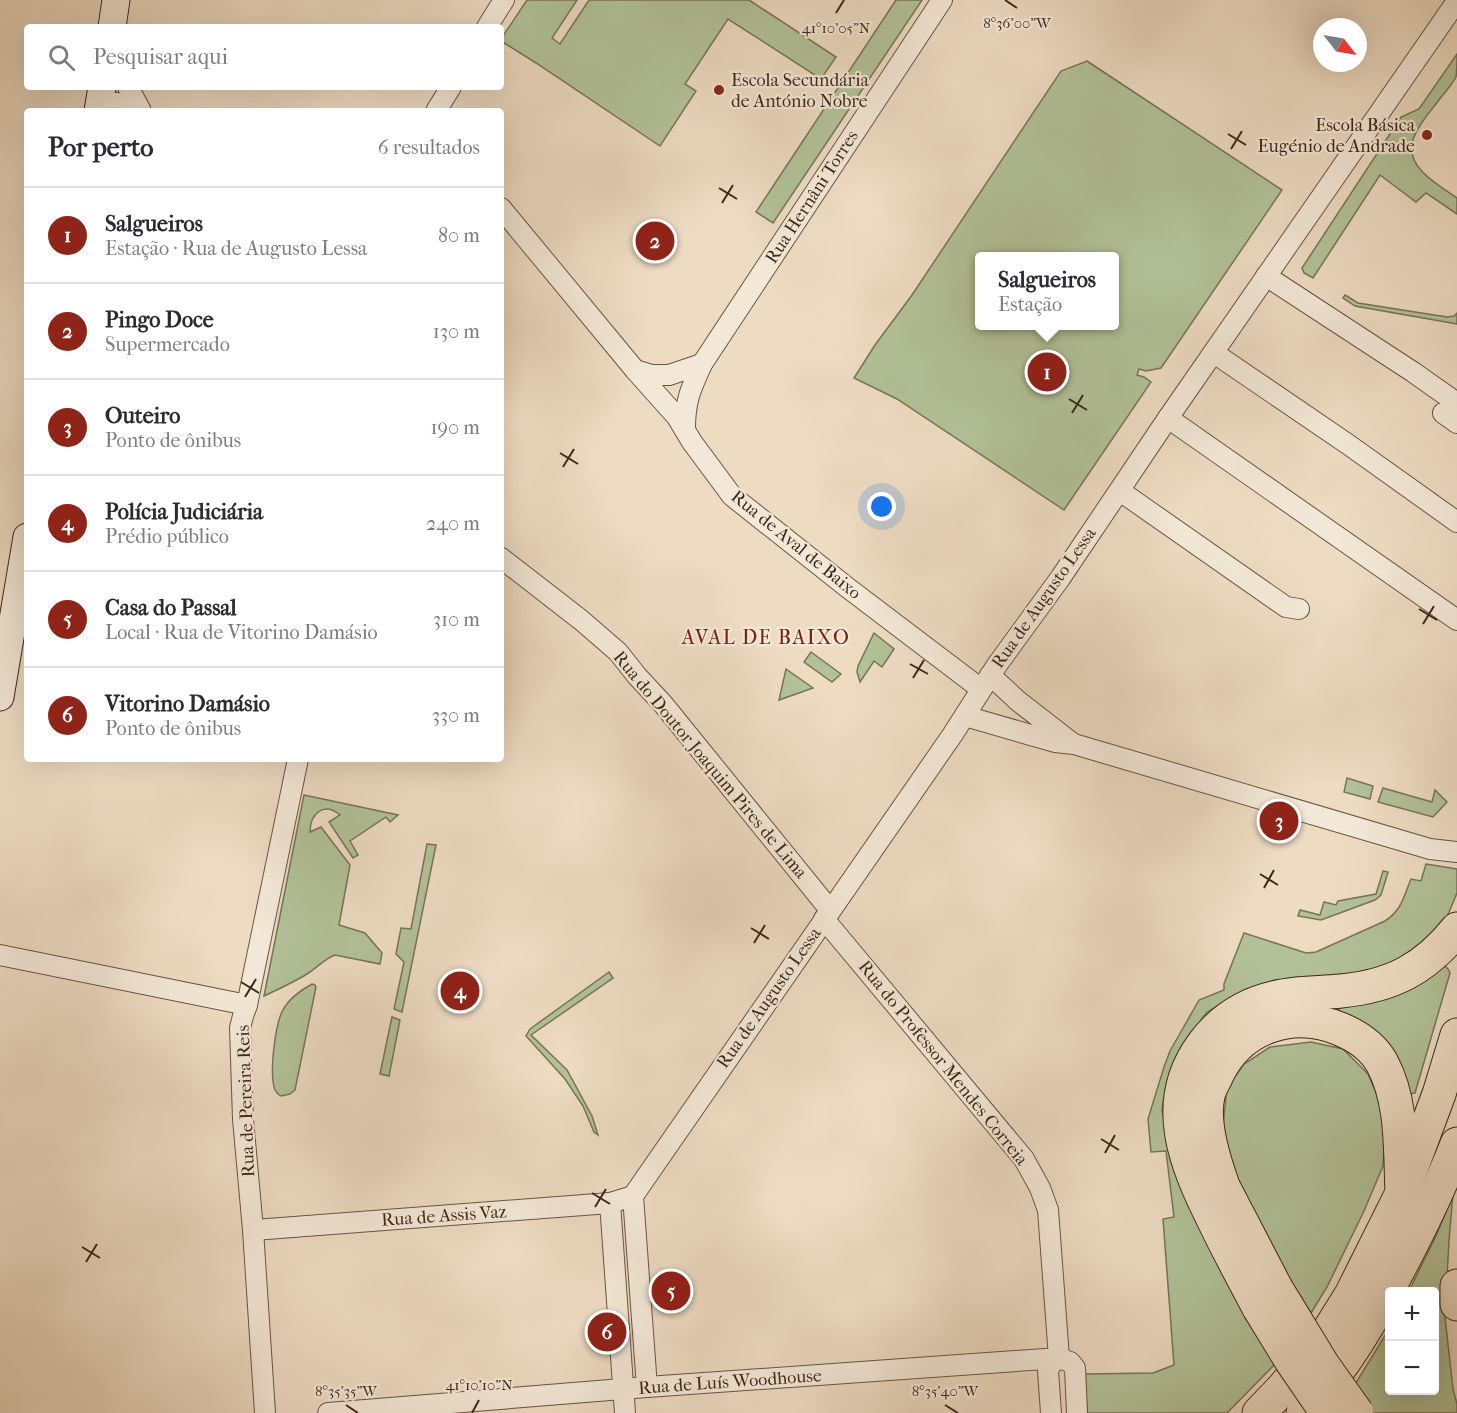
<!DOCTYPE html>
<html lang="pt">
<head>
<meta charset="utf-8">
<style>
	:root { --surface:#fff; --page:#f2f2f3; --text:#2b2b33; --muted:#7c7c81; --line:#e1e1e2; --accent:#8f2418 }
	body { margin:0; font-family:"IM FELL French Canon",serif; background:var(--page); color:var(--text) }
	.controls { position:absolute; right:18px; bottom:18px; display:grid; overflow:hidden; border-radius:6px; box-shadow:0 6px 24px #0002 }
	.controls button { width:54px; height:54px; display:grid; place-items:center; padding:0; border:0; border-bottom:2px solid var(--line); background:var(--surface); color:var(--text); font:30px sans-serif }
	.compass { position:absolute; left:1313px; top:18px; width:54px; height:54px; border-radius:50%; background:var(--surface); box-shadow:0 6px 24px #0002; rotate:121deg }
	.you { position:absolute; left:882px; top:507px; width:21px; height:21px; margin:-15px; border:4px solid #fff; border-radius:50%; background:#1a73e8; box-shadow:0 0 0 9px #1a73e833 }
	.badge { display:grid; place-items:center; width:39px; height:39px; border-radius:50%; background:var(--accent); color:#fff; font-size:20px; font-weight:700 }
	.pin { position:absolute; translate:-50% -50%; border:3px solid #fff; box-shadow:0 2px 6px #0006 }
	.popup { position:absolute; left:975px; top:252px; width:144px; height:78px; box-sizing:border-box; display:grid; place-content:center; border-radius:6px; background:var(--surface); filter:drop-shadow(0 2px 4px #0005); font-size:20px; white-space:nowrap; color:var(--muted) }
	.popup b { font-size:22px; color:var(--text) }
	.popup::after { content:''; position:absolute; left:50%; top:100%; margin-left:-12px; border:12px solid transparent; border-top-color:var(--surface) }
	.list { margin:0; padding:0; list-style:none }
	h2 { display:flex; justify-content:space-between; align-items:center; height:78px; margin:0; padding:0 24px; font-size:26px }
	h2 small { font-size:20px; font-weight:400; color:var(--muted) }
	.list li { display:grid; grid-template-columns:39px 1fr auto; gap:18px; align-items:center; box-sizing:border-box; height:96px; padding:0 24px; border-top:2px solid var(--line) }
	.list b { display:block; font-size:22px; white-space:nowrap }
	.list p { margin:0; font-size:20px; white-space:nowrap; color:var(--muted) }
	.list em { font-size:20px; font-style:normal; color:var(--muted) }
	.icon { flex:none; width:33px; height:33px; fill:none; stroke:currentColor; stroke-width:2; stroke-linecap:round; stroke-linejoin:round }
	.map { position:relative; flex:none; width:1457px; height:1413px; overflow:hidden }
	.search { position:absolute; background:var(--surface); box-shadow:0 6px 24px #0002; left:24px; top:24px; width:480px; height:66px; display:flex; align-items:center; gap:15px; box-sizing:border-box; padding:0 21px; border-radius:6px; color:var(--muted); font-size:22px }
	.panel { position:absolute; background:var(--surface); box-shadow:0 6px 24px #0002; left:24px; top:108px; width:480px; height:654px; border-radius:6px }
	.map>svg:first-child { display:block }
	.green { fill:#b2c198; stroke:#777458; stroke-width:1.5; fill-rule:evenodd }
	.lines { fill:none; stroke-linecap:round; stroke-linejoin:round }
	.street-casing { stroke:#685542; stroke-width:22 }
	.secondary-casing { stroke:#3c2818; stroke-width:29 }
	.highway-casing { stroke:#3c2818; stroke-width:35 }
	.street { stroke:#f3e8d7; stroke-width:20 }
	.secondary { stroke:#f3e8d7; stroke-width:27 }
	.highway { stroke:#eddbc2; stroke-width:33 }
	.highway-bridge-casing { stroke:#3c2818; stroke-width:35; stroke-linecap:butt }
	.highway-bridge { stroke:#eddbc2; stroke-width:33 }
	.ticks { fill:none; stroke:#3c2818; stroke-width:2 }
	.poi-dot { fill:#8f2418; stroke:#f3e8d7; stroke-width:2 }
	.labels { text-anchor:middle; dominant-baseline:central; stroke-width:4.5; stroke-linejoin:round; paint-order:stroke }
	.poi-label { font-size:18px; fill:#3c2818; stroke:#f3e8d7; text-anchor:start }
	.street-label { font-size:18px; fill:#3c2818; stroke:#f3e8d7 }
	.neighbourhood-label { font-size:20px; letter-spacing:1.5px; fill:#7a1f14; stroke:#f3e8d7 }
	.ticks-label { font-size:15px; text-anchor:middle; fill:#3c2818; stroke:#f3e8d7; stroke-width:4.5; stroke-linejoin:round; paint-order:stroke }
</style>
</head>
<body>
<div class="map">
<svg width="1457" height="1413" viewBox="0 0 1457 1413">
	<rect width="100%" height="100%" fill="#eddbc2"/>
	<filter id="stains"><feTurbulence type="fractalNoise" baseFrequency=".00333" numOctaves="4"/><feColorMatrix values="0 0 0 0 .2 0 0 0 0 .09 0 0 0 0 .02 0 0 0 .5 -.17"/></filter>
	<radialGradient id="worn" r=".72"><stop offset=".6" stop-color="#630" stop-opacity="0"/><stop offset="1" stop-color="#630" stop-opacity=".3"/></radialGradient>
	<g class="green">
		<polygon points="527,0 577,0 552,38 560,44 589,0 749,0 836,57 821,79 728,19 685,84 696,91 660,146 536,63 501,41 501,39"/>
		<polygon points="896,0 922,0 773,223 756,212"/>
		<path d="M1457,54C1457,61 1457,71 1456,77C1452,85 1444,93 1439,100C1430,112 1416,127 1412,143C1407,169 1440,186 1457,198V214L1426,193L1416,202L1380,175L1313,278L1304,273L1302,268L1401,117L1419,109Z"/>
		<path d="M1087,61L1282,190L1161,368L1146,371L1139,369L1137,375L1144,377L1151,382L1064,510L897,399L854,378L875,345L912,295L1061,71ZM980,256H1114V326H980Z"/>
		<polygon points="1345,295 1358,303 1447,317 1454,316 1457,313 1457,324 1355,306 1343,298"/>
		<polygon points="874,633 894,649 882,667 874,661 860,682 857,672 858,666"/>
		<polygon points="811,652 841,674 832,682 804,662"/>
		<polygon points="786,669 813,688 779,700"/>
		<polygon points="1347,778 1373,786 1370,799 1344,792"/>
		<polygon points="1383,788 1432,802 1435,790 1447,802 1433,817 1378,802"/>
		<path d="M304,795L398,815L390,822L386,817L350,841L358,855L353,858L329,822L340,815C324,801 310,814 310,832L321,827L350,865L339,925L365,933L382,953L380,964L335,955C324,959 317,968 307,974C294,982 279,989 264,996Z"/>
		<polygon points="427,844 436,845 402,1012 394,1009 404,962 396,954 401,928 411,929"/>
		<path d="M1426,864L1457,869V893L1444,924L1410,956L1372,970L1282,982L1246,989L1207,1012L1192,1032L1165,1091L1162,1110L1166,1129L1275,1364L1227,1413H1087L1085,1374L1153,1373L1174,1365L1163,1219L1174,1217L1166,1151L1151,1152L1148,1119L1164,1067L1170,1051L1199,1000L1224,990V984L1244,933L1306,953L1316,952L1385,921C1402,910 1404,896 1411,879L1421,881Z"/>
		<polygon points="1383,871 1388,872 1381,895 1375,900 1321,920 1298,916 1300,910 1320,915 1324,902 1336,905 1338,901 1376,894"/>
		<polygon points="1445,966 1448,969 1450,973 1415,1093 1410,1094 1359,1021 1338,1010 1341,1007 1426,980"/>
		<polygon points="609,972 613,978 531,1035 567,1070 592,1116 598,1135 594,1132 583,1106 565,1079 526,1036 530,1029"/>
		<path d="M312,984L315,985L316,987L295,1090L290,1094L281,1096C278,1094 277,1094 275,1090C269,1074 275,1022 284,1008C291,997 301,990 312,984Z"/>
		<polygon points="392,1017 400,1020 389,1076 380,1074"/>
		<polygon points="1311,1042 1343,1049 1368,1074 1382,1106 1385,1133 1383,1166 1364,1211 1327,1287 1311,1313 1284,1270 1227,1159 1223,1126 1227,1088 1244,1064 1270,1047"/>
		<polygon points="1453,1194 1449,1240 1445,1317 1453,1389 1457,1404 1457,1413 1374,1413 1354,1386 1389,1329 1390,1390 1434,1390 1434,1292 1409,1291 1436,1236"/>
	</g>
	<g class="lines">
		<g class="street-casing">
			<g id="street">
				<polyline points="487,27 504,0"/>
				<polyline points="128,87 141,111"/>
				<path d="M98,107C115,100 119,102 134,111"/>
				<polyline points="436,111 451,87"/>
				<polyline points="501,208 635,370 677,417 692,442 732,496 848,588 981,689"/>
				<polyline points="1266,276 1413,372 1457,403"/>
				<polyline points="1214,353 1349,445 1457,522"/>
				<polyline points="635,370 652,375 669,375 702,364"/>
				<polyline points="1443,413 1457,423"/>
				<polyline points="1168,418 1457,620"/>
				<path d="M685,428C685,401 691,388 702,364L942,0"/>
				<polyline points="1120,491 1286,607 1299,609"/>
				<polyline points="501,558 581,620 618,652 637,676 663,704 830,910"/>
				<polyline points="990,675 1018,701 1072,743"/>
				<polyline points="965,716 1055,742 1074,744 1430,849 1457,852"/>
				<polyline points="824,919 1024,1159 1040,1188 1048,1210 1059,1358"/>
				<polyline points="0,955 247,1005"/>
				<polyline points="633,1196 953,734 997,665 1061,577 1168,418 1457,1"/>
				<polyline points="633,1196 647,1387"/>
				<polyline points="610,1203 625,1413"/>
				<polyline points="253,1230 610,1203 633,1196"/>
				<polyline points="265,1413 253,1230 243,1119 240,1028 243,1016 247,1005 298,759"/>
				<polyline points="328,1413 647,1387 1059,1358 1070,1362 1075,1368 1077,1413"/>
				<polyline points="1051,1413 1048,1371 1051,1364 1059,1358"/>
			</g>
		</g>
		<g class="secondary-casing">
			<g id="secondary">
				<polyline points="112,27 116,0"/>
				<polyline points="98,111 102,87"/>
				<polyline points="0,697 27,537"/>
			</g>
		</g>
		<g class="highway-casing">
			<g id="highway">
				<polyline points="1457,1286 1457,1304"/>
				<path d="M1276,1288L1223,1186C1214,1160 1202,1123 1208,1096C1209,1089 1214,1082 1217,1075C1239,1027 1292,1009 1340,1029C1357,1036 1373,1047 1382,1063C1403,1102 1400,1150 1402,1193"/>
				<path d="M1259,1308C1244,1280 1229,1252 1215,1223C1186,1165 1159,1103 1203,1044C1223,1017 1249,1002 1282,996C1301,992 1321,993 1341,991C1392,986 1425,969 1457,929"/>
				<polyline points="1259,1413 1283,1388 1321,1343 1351,1295 1402,1193 1439,1094 1457,1035"/>
				<path d="M1303,1413C1344,1369 1374,1317 1401,1265C1422,1225 1441,1185 1457,1144"/>
			</g>
		</g>
		<use href="#street" class="street"/>
		<use href="#secondary" class="secondary"/>
		<use href="#highway" class="highway"/>
		<g class="highway-bridge-casing">
			<g id="highway-bridge">
				<polyline points="1276,1288 1323,1365 1357,1413"/>
				<polyline points="1259,1308 1292,1362 1327,1413"/>
			</g>
		</g>
		<use href="#highway-bridge" class="highway-bridge"/>
	</g>
	<path class="ticks" d="M1005,0L1017,8M836,13L844,0M1228,134L1246,145M1231,149L1242,131M719,188L737,199M722,203L733,185M1069,399L1087,410M1072,413L1083,395M560,453L578,464M563,467L574,449M1419,609L1437,620M1423,624L1434,606M910,664L928,674M913,678L924,660M1260,874L1278,885M1264,888L1274,870M751,928L769,939M754,943L765,925M241,982L259,993M245,997L256,979M1101,1139L1119,1150M1105,1153L1115,1135M592,1193L610,1204M595,1207L606,1189M82,1247L100,1258M86,1262L97,1244M346,1405L358,1413M945,1405L958,1413M472,1413L479,1400"/>
	<g class="poi-dot">
		<circle cx="719" cy="90" r="6"/>
		<circle cx="1427" cy="135" r="6"/>
	</g>
	<g class="labels">
		<g class="poi-label">
			<text x="731" y="80">Escola Secundária<tspan x="731" dy="21">de António Nobre</tspan></text>
			<text x="1415" y="125" text-anchor="end">Escola Básica<tspan x="1415" dy="21">Eugénio de Andrade</tspan></text>
		</g>
		<g class="street-label">
			<text transform="translate(812 197) rotate(-57)">Rua Hernâni Torres</text>
			<text transform="translate(796 545) rotate(39)">Rua de Aval de Baixo</text>
			<text transform="translate(1044 598) rotate(-55)">Rua de Augusto Lessa</text>
			<text transform="translate(710 765) rotate(50)">Rua do Doutor Joaquim Pires de Lima</text>
			<text transform="translate(769 998) rotate(-55)">Rua de Augusto Lessa</text>
			<text transform="translate(943 1063) rotate(51)">Rua do Professor Mendes Correia</text>
			<text transform="translate(246 1101) rotate(-92)">Rua de Pereira Reis</text>
			<text transform="translate(444 1216) rotate(-4)">Rua de Assis Vaz</text>
			<text transform="translate(730 1382) rotate(-4)">Rua de Luís Woodhouse</text>
		</g>
		<g class="neighbourhood-label">
			<text x="766" y="637">AVAL DE BAIXO</text>
		</g>
	</g>
	<g class="ticks-label">
		<text x="1017" y="28">8°36'00"W</text>
		<text x="836" y="33">41°10'05"N</text>
		<text x="479" y="1390">41°10'10"N</text>
		<text x="346" y="1396">8°35'35"W</text>
		<text x="945" y="1396">8°35'40"W</text>
	</g>
	<rect width="100%" height="100%" filter="url(#stains)"/>
	<rect width="100%" height="100%" fill="url(#worn)"/>
</svg>
<div class="controls">
<button>+</button>
<button>−</button>
</div>
<svg class="compass" viewBox="-18 -18 36 36"><path d="M0-13l5 13h-10z" fill="#e53935"/><path d="M0 13l5-13h-10z" fill="#7c7c81"/></svg>
<div class="you"></div>
<div class="pin badge" style="left:1047px;top:372px">1</div>
<div class="popup"><b>Salgueiros</b>Estação</div>
<div class="pin badge" style="left:655px;top:241px">2</div>
<div class="pin badge" style="left:1279px;top:821px">3</div>
<div class="pin badge" style="left:460px;top:991px">4</div>
<div class="pin badge" style="left:671px;top:1291px">5</div>
<div class="pin badge" style="left:607px;top:1332px">6</div>
<div class="search"><svg class="icon" aria-label="search" viewBox="0 0 24 24"><circle cx="10" cy="10" r="6"/><path d="M15 15l6 6"/></svg>Pesquisar aqui</div>
<section class="panel">
<h2>Por perto<small>6 resultados</small></h2>
<ul class="list">
<li><span class="badge">1</span><div><b>Salgueiros</b><p>Estação · Rua de Augusto Lessa</p></div><em>80 m</em></li>
<li><span class="badge">2</span><div><b>Pingo Doce</b><p>Supermercado</p></div><em>130 m</em></li>
<li><span class="badge">3</span><div><b>Outeiro</b><p>Ponto de ônibus</p></div><em>190 m</em></li>
<li><span class="badge">4</span><div><b>Polícia Judiciária</b><p>Prédio público</p></div><em>240 m</em></li>
<li><span class="badge">5</span><div><b>Casa do Passal</b><p>Local · Rua de Vitorino Damásio</p></div><em>310 m</em></li>
<li><span class="badge">6</span><div><b>Vitorino Damásio</b><p>Ponto de ônibus</p></div><em>330 m</em></li>
</ul>
</section>
</div>
</body>
</html>
